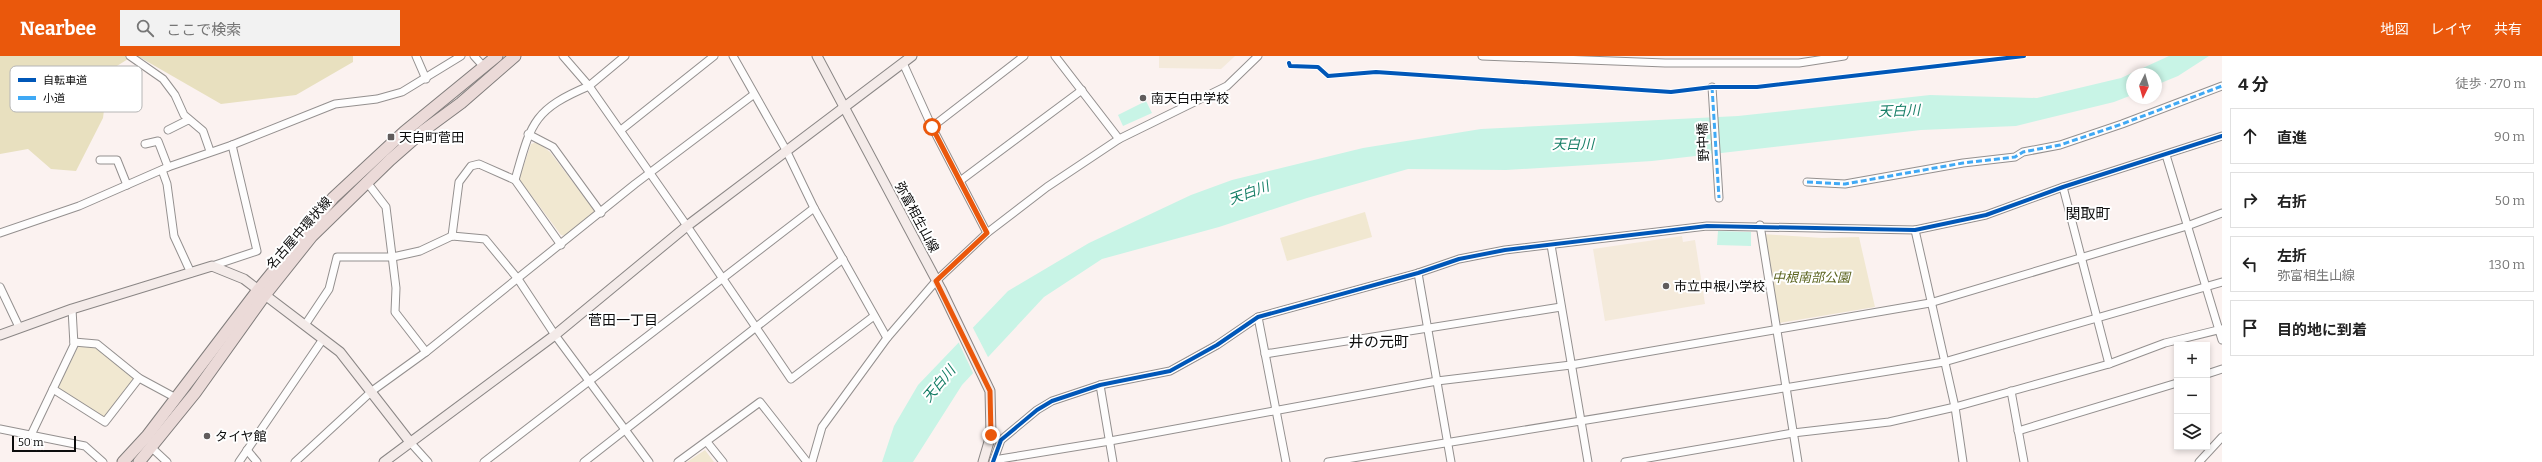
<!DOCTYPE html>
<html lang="ja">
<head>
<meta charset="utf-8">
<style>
	:root { --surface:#fff; --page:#f2f2f2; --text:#222; --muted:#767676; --line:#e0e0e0; --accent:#ea580c }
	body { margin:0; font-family:Bitter,"Noto Sans JP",serif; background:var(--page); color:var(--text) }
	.controls { position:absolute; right:12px; bottom:12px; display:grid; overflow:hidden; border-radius:0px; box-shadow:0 2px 6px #0003 }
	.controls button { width:36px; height:36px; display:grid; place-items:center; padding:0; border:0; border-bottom:1px solid var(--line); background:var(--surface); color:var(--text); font:20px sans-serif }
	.compass { position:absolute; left:2126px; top:12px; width:36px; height:36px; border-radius:50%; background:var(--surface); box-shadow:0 2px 6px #0003; rotate:185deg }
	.scale { position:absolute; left:12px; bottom:10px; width:64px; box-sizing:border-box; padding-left:4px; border:2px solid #0c0c0c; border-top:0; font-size:11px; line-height:14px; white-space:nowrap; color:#0c0c0c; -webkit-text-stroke:3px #fff; paint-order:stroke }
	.stop { position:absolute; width:12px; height:12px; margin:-9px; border:3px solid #ea580c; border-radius:50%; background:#fff }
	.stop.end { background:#ea580c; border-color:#fff; box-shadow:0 1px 4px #0008 }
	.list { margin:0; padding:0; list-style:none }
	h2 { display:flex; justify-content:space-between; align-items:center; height:52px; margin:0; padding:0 16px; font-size:17px }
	h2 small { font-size:13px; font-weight:400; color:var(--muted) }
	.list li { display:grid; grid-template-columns:26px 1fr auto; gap:12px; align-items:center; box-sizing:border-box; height:56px; margin:0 8px 8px; padding:0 8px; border:1px solid var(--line); border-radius:0px }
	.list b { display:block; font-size:15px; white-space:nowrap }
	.list p { margin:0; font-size:13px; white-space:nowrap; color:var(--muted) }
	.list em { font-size:13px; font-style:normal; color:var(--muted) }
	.icon { flex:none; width:22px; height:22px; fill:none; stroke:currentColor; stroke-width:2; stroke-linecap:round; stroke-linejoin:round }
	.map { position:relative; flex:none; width:2222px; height:406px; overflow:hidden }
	header { display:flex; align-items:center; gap:24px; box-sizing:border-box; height:56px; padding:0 20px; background:var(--accent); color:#fff }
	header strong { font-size:19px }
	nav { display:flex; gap:22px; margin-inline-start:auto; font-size:14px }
	.search { width:280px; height:36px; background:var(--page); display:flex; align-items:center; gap:10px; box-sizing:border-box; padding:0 14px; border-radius:0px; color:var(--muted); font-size:15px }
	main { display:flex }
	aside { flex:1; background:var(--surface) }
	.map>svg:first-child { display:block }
	.green { fill:#f1e8d1 }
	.forest { fill:#e8e0bf }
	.pitch { fill:#f4eadb }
	.water { fill:#c8f4e6 }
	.pier { fill:#fbf2f0 }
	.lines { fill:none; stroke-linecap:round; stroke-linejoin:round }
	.street-casing { stroke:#94908f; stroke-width:9 }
	.secondary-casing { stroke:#8a8685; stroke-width:11 }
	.primary-casing { stroke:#817d7c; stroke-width:13 }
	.street { stroke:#fefdfd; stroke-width:7 }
	.secondary { stroke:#f4ebe9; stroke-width:9 }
	.primary { stroke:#ebdad8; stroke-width:11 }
	.quiet { stroke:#3fa9f5; stroke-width:3; stroke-dasharray:6 3; stroke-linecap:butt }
	.cycleway-casing { stroke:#fff; stroke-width:6 }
	.cycleway { stroke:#0057b8; stroke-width:4 }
	.route { stroke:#ea580c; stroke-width:5 }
	.poi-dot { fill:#605c5c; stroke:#fff; stroke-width:1.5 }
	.labels { text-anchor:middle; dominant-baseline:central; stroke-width:4; stroke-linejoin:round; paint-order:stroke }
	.poi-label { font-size:13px; fill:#0c0c0c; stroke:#fff; text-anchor:start }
	.street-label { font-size:13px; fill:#0c0c0c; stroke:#fff }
	.park-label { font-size:13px; font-style:italic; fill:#5a631e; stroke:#fff }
	.water-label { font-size:14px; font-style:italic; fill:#177f67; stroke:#fff }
	.neighbourhood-label { font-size:14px; fill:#0c0c0c; stroke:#fff }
	.quarter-label { font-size:15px; fill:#0c0c0c; stroke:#fff }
	.key { fill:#fff; stroke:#b6b6b6; stroke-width:1 }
	.key-label { font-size:11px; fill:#0c0c0c }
</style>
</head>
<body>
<header>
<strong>Nearbee</strong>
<div class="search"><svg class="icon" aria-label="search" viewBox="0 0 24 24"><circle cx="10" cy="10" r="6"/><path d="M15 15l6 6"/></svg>ここで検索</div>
<nav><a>地図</a><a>レイヤ</a><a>共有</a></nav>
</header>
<main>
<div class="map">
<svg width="2222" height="406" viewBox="0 0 2222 406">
	<rect width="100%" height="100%" fill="#fbf2f0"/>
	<g class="green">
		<polygon points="537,86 550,96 594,154 594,158 566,180 561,179 519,123 531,88"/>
		<polygon points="1365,156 1372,181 1287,205 1280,182"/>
		<polygon points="1762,178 1822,182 1859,181 1875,251 1779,267"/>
		<polygon points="79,289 96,291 134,320 134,326 106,360 103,361 60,335 58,331"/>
		<polygon points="705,394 714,406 687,406"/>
	</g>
	<polygon class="forest" points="0,0 353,0 353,6 296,39 221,48 141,2 128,3 109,15 103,62 76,115 51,113 28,93 0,98"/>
	<g class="pitch">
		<polygon points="1159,0 1235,0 1221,13 1159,12"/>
		<polygon points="1682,180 1683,186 1695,184 1705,248 1605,265 1593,193"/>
	</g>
	<g class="water">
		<polygon points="2169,0 2209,0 2178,20 2156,29 2156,18 2132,18 2132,39 2114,46 2016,70 1921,74 1652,105 1506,114 1408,113 1307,142 1219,171 1102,203 1044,241 962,329 913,406 882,406 894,370 918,329 1008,235 1089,187 1191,139 1232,124 1363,92 1481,73 1738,60 1930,39 2037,42 2121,22"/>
		<polygon points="1146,45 1152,57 1123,70 1118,59"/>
		<polygon points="1718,175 1751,176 1751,190 1717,189"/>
	</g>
	<polygon class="pier" points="972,270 989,303 974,319 958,285"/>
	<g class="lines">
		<g class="street-casing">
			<g id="street">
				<polyline points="130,0 163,23 175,39 184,59 203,75 210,95"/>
				<polyline points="416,0 426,23"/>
				<polyline points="474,0 484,11"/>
				<polyline points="563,0 589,30 625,0"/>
				<polyline points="733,0 786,94 814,152 887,282"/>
				<polyline points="1055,0 1119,83 1227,30 1258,0"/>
				<polyline points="1482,0 1665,7 1799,7 1844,0"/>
				<polyline points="903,7 932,71 987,177"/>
				<polyline points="1712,31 1719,142"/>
				<polyline points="932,71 1024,0"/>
				<polyline points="168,74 188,64"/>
				<polyline points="621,74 714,0"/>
				<polyline points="528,78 553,91 601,157"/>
				<polyline points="145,88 158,85 168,111"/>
				<polyline points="2166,99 2222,284"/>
				<polyline points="100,104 117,104 127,129"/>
				<polyline points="162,114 167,128 174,180 191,217"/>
				<path d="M515,124C531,68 532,54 589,30L687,170L791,323L874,260"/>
				<polyline points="366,125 386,151 396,232 395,256 426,296"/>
				<polyline points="960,125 1082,34"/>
				<polyline points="1807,126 1845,128 1963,107 2015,101 2023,96 2060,89 2122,68 2222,30"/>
				<polyline points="2063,131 2109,308"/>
				<polyline points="1760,169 1798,406"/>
				<polyline points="1915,174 1955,351 1963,406"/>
				<polyline points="0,177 79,150 168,111 232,89 335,48 377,43 402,36 461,0"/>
				<polyline points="452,180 459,126 471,110 479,108 515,124 561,189"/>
				<polyline points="1551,189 1588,406"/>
				<polyline points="212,210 257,195 232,89"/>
				<polyline points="1418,217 1451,406"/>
				<polyline points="0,231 19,271"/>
				<polyline points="1258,261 1286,406"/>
				<polyline points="305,269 329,233 337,201 393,201 420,195 452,180 485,183 518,223 555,279 649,406"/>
				<polyline points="74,286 97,288 139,322 176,342"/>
				<polyline points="1265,298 1561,251"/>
				<polyline points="2207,318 2222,313"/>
				<polyline points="1100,329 1113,406"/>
				<polyline points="53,333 105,366 139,322"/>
				<polyline points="2011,335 2024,406"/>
				<polyline points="0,373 85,390 103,406"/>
				<polyline points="2018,375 2177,327"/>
				<polyline points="31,379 74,289 72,253"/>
				<polyline points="410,386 428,406"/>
				<polyline points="707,386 723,406"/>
				<polyline points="152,392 167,406"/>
				<polyline points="247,394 257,406"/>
				<polyline points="994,404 1110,385 1437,325 1571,309 1930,247 2187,170 2222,157"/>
				<polyline points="239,406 323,283"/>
				<polyline points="295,406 372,335 426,296 635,128 753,39"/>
				<polyline points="484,406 814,152"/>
				<polyline points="584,406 843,203"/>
				<polyline points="678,406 760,346 807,406"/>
				<polyline points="812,406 822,371 887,282 936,225 987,177 1047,131 1119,83"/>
				<polyline points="993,406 1001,384 1037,354 1052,345 1100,329 1170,315 1217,289 1258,261 1418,217 1459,203 1505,194 1707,170 1915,174 1986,159 2063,131 2222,80"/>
				<polyline points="1328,406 1944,306 2222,226"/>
				<polyline points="1625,406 1793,377 1889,366 1955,351 2109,308 2165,287 2222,273"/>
				<polyline points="2199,406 2222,381"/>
			</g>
		</g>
		<g class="secondary-casing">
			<g id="secondary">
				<polyline points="817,0 941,233 990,335 991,379 983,406"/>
				<polyline points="0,279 72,253 212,210 244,223 340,296 410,386"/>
				<polyline points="384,406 555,279 687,170 912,0"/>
			</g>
		</g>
		<g class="primary-casing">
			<g id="primary">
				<polyline points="123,406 147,380 258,234 333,142 404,76 497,0"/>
				<polyline points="139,406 195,337 265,239 312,180 390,104 423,75 461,47 515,0"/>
			</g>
		</g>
		<use href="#street" class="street"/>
		<use href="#secondary" class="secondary"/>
		<use href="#primary" class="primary"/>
		<g class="quiet">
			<polyline points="1712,31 1719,142"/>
			<polyline points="1807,126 1845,128 1963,107 2015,101 2023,96 2060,89 2122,68 2222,30"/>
		</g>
		<g class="cycleway-casing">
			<g id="cycleway">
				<polyline points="1289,7 1290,10 1318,11 1328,20 1376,16 1671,36 1712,31 1757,31 2024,0"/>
				<polyline points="993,406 1001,384 1037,354 1052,345 1100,329 1170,315 1217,289 1258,261 1418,217 1459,203 1505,194 1707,170 1915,174 1986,159 2063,131 2222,80"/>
			</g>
		</g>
		<use href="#cycleway" class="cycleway"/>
	</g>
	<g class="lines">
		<polyline class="route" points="932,71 987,177 936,225 990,335 991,379"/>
	</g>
	<g class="poi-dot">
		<circle cx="1143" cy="42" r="4"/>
		<rect x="387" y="77" width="8" height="8" rx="2"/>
		<circle cx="1666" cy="230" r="4"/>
		<circle cx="207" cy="380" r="4"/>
	</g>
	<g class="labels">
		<g class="poi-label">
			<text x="1151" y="42">南天白中学校</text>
			<text x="399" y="81">天白町菅田</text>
			<text x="1674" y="230">市立中根小学校</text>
			<text x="215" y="380">タイヤ館</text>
		</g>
		<g class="street-label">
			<text transform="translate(1703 86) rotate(-93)">野中橋</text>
			<text transform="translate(917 161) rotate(62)">弥富相生山線</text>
			<text transform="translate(299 177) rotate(-49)">名古屋中環状線</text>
		</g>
		<g class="park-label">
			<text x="1811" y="221">中根南部公園</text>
		</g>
		<g class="water-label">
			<text transform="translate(1899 55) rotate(-2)">天白川</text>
			<text x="1573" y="88">天白川</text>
			<text transform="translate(1249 137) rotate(-20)">天白川</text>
			<text transform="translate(939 328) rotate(-50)">天白川</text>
		</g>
		<g class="neighbourhood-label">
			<text x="623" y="264">菅田一丁目</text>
		</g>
		<g class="quarter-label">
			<text x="2088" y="158">関取町</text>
			<text x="1379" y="286">井の元町</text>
		</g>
	</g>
	<rect x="10" y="10" width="132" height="46" rx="6" class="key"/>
	<rect x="18" y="22" width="18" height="4" fill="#0057b8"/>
	<rect x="18" y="40" width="18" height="4" fill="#3fa9f5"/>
	<g class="key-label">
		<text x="43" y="28">自転車道</text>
		<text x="43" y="46">小道</text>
	</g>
</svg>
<div class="controls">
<button>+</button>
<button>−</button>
<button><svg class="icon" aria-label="layers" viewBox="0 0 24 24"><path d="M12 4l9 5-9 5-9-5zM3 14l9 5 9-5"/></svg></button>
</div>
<svg class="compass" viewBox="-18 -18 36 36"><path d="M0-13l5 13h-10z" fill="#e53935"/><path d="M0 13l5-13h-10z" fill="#767676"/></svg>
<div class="scale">50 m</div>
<div class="stop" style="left:932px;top:71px"></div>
<div class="stop end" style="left:991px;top:379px"></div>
</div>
<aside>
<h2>4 分<small>徒歩 · 270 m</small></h2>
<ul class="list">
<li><svg class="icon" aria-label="ahead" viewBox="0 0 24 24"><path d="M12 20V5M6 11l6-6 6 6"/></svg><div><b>直進</b></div><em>90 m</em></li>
<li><svg class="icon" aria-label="right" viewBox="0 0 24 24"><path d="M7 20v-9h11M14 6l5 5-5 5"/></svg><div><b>右折</b></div><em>50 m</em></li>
<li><svg class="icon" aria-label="left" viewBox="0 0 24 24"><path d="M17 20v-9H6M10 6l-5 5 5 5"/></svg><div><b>左折</b><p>弥富相生山線</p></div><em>130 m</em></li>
<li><svg class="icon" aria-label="arrive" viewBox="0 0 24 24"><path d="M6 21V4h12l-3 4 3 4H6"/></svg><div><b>目的地に到着</b></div></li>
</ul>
</aside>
</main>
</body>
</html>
